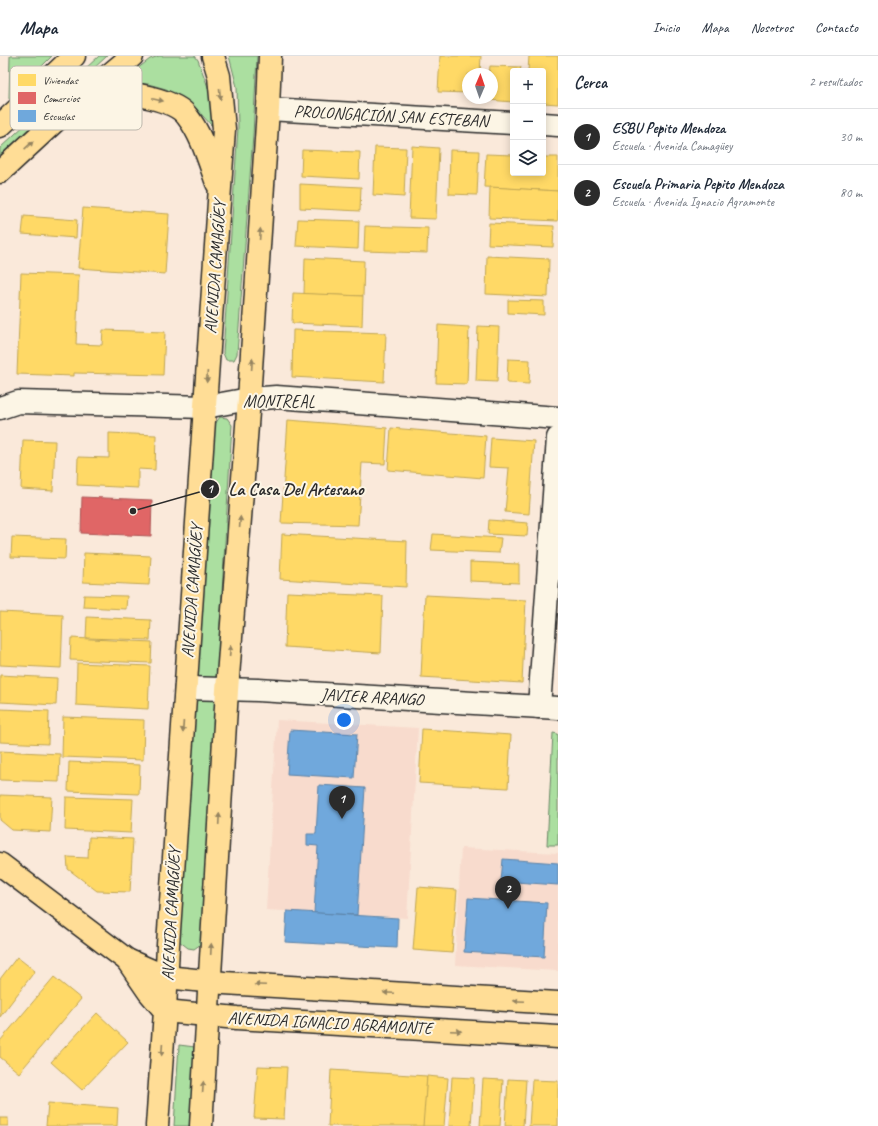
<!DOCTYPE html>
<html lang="es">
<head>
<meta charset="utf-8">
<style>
	:root { --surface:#fff; --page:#f6f6f7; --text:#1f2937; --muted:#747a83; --line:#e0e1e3; --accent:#2b2b2b }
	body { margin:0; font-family:Caveat,sans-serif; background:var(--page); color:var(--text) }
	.controls { position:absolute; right:12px; top:12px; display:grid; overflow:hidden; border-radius:4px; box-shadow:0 2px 10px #0003 }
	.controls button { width:36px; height:36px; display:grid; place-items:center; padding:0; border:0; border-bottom:1px solid var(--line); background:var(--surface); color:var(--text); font:20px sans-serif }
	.compass { position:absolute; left:462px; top:12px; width:36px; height:36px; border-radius:50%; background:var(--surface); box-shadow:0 2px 10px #0003; rotate:2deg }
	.you { position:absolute; left:344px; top:664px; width:14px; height:14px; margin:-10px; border:3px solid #fff; border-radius:50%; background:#1a73e8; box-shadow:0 0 0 6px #1a73e833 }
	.badge { display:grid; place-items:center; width:26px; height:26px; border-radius:50%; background:var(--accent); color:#fff; font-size:13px; font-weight:700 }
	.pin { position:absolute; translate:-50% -33px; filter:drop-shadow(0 1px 2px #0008) }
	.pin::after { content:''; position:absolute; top:21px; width:14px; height:12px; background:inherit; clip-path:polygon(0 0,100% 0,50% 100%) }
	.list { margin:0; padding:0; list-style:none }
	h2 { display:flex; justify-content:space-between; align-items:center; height:52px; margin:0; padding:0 16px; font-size:17px }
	h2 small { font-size:13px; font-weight:400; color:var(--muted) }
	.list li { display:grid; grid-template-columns:26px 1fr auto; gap:12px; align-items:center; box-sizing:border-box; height:56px; padding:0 16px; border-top:1px solid var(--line) }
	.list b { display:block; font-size:15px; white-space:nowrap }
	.list p { margin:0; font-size:13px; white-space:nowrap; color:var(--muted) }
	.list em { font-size:13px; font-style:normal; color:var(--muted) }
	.icon { flex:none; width:22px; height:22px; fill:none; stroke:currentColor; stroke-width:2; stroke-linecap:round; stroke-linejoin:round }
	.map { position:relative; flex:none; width:558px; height:1070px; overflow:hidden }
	header { display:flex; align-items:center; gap:24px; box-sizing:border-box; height:56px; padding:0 20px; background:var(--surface); border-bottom:1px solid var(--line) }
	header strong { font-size:19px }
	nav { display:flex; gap:22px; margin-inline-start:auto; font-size:14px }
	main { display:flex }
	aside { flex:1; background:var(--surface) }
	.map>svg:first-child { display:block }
	.built { fill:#f8dbcd }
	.green { fill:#abdfa0; stroke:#6b8566 }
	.homes { fill:#ffd966; stroke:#bfa554 }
	.shops { fill:#e06666; stroke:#aa5454 }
	.schools { fill:#6fa8dc; stroke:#5b82a7 }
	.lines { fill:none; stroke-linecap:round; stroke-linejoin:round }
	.minor-casing { stroke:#2b2b2b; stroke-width:25 }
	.major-casing { stroke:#2b2b2b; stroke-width:25 }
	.minor { stroke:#fcf5e5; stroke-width:22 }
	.major { stroke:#ffdd96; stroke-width:22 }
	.oneway { fill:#958460 }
	.labels { text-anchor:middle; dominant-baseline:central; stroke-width:4; stroke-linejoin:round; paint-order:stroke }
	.street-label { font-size:17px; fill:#2b2b2b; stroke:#fcf5e5 }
	.key { fill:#fcf5e5; stroke:#bdb8ad; stroke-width:1 }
	.key-label { font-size:11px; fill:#2b2b2b }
	.leader { fill:none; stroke:#2b2b2b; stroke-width:1.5 }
	.callout-dot { fill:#2b2b2b; stroke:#fcf5e5; stroke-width:1.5 }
	.mark-label { font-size:12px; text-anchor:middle; font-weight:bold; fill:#fff }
	.callout-label { font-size:18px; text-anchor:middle; font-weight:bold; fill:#2b2b2b; stroke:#fcf5e5; stroke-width:4; stroke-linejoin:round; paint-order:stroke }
</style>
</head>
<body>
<header>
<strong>Mapa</strong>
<nav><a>Inicio</a><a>Mapa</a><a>Nosotros</a><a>Contacto</a></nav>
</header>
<main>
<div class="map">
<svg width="558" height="1070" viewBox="0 0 558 1070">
	<rect width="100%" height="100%" fill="#fae9da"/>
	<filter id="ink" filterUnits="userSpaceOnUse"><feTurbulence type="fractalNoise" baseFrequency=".025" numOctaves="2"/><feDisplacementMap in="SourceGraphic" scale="8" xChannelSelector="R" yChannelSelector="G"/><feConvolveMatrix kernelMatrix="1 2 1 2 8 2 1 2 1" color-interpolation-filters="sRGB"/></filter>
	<g filter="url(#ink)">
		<g class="built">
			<polygon points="277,664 418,672 407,862 266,854"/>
			<polygon points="461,792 558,797 558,915 455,909"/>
		</g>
		<g class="green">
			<polygon points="10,0 52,0 9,43"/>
			<polygon points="99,0 107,0 0,100 0,92"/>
			<polygon points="159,0 195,0 198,4 212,42 212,70 192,48 166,33 148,28 120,26 150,3"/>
			<polygon points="229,0 257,0 253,79 237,298 234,304 226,304 223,297 238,72 237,31"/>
			<polygon points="220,361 227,362 232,369 201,888 194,893 188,892 179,885 215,368"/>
			<polygon points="553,677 558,678 558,789 547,789"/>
			<polygon points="179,989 195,991 190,1070 174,1070"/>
		</g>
		<g class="homes">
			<polygon points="440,0 481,0 480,18 468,18 468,37 438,36"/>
			<polygon points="529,0 558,0 558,48 543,47 543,15 528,15"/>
			<polygon points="490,10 521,11 520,15 513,15 513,46 488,44 488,42 492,42 492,18 489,18"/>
			<polygon points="412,90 439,92 436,163 409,162"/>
			<polygon points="375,91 406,92 404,141 373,139"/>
			<polygon points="302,94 360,96 359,123 301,120"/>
			<polygon points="450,94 479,95 477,139 449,138"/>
			<polygon points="486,98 513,99 513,117 543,117 543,101 558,101 558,135 484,131"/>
			<polygon points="300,128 361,131 360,155 300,152"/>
			<polygon points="490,131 558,135 558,165 489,162"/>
			<polygon points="83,152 169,158 165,218 78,212"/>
			<polygon points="24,160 77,164 76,182 22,178"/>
			<polygon points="298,163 359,165 358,193 296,190"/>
			<polygon points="489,167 554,170 553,191 488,188"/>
			<polygon points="365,170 428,172 427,197 364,195"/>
			<polygon points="487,200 549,203 548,241 486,238"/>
			<polygon points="305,202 364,205 363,240 304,238"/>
			<polygon points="21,217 79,219 76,288 102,289 103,274 165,276 163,319 74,317 74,320 17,318"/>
			<polygon points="293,237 363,240 362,270 292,267"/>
			<polygon points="508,244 544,245 544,259 508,257"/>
			<polygon points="438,269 469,271 467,328 436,327"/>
			<polygon points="478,270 499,271 497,326 476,325"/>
			<polygon points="293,274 386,277 384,326 292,321"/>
			<polygon points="508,303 530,304 529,328 507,327"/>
			<polygon points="288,364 387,372 385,408 362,407 358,469 281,467"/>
			<polygon points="391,372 486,380 483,422 388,414"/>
			<polygon points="109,377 156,379 155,414 138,413 138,432 77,429 78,401 109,402"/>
			<polygon points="491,382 534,385 529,458 505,456 509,412 489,411"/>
			<polygon points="23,384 55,385 53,435 21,433"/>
			<polygon points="489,464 528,467 527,480 488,478"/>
			<polygon points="282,478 407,485 406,531 280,523"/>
			<polygon points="433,478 501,482 499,497 431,494"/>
			<polygon points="12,481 66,483 65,503 11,501"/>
			<polygon points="84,497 151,500 149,529 83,526"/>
			<polygon points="470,506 519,508 519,527 470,525"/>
			<polygon points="287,536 383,540 381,597 285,591"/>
			<polygon points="84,539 127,540 126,553 83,551"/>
			<polygon points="425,539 526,544 522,627 421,621"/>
			<polygon points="0,556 63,559 61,612 0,609"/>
			<polygon points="87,561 151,564 150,584 86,582"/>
			<polygon points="71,582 152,586 151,607 70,604"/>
			<polygon points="77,607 150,610 148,653 76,649"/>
			<polygon points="0,619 57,622 56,649 0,646"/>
			<polygon points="0,653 49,655 48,688 0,686"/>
			<polygon points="63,661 144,664 143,704 62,701"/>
			<polygon points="422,673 511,679 508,732 419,727"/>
			<polygon points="0,695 60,698 59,726 0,724"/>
			<polygon points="69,706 140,709 139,738 68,735"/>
			<polygon points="0,739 52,741 50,776 12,774 0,764"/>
			<polygon points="66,741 133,743 131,777 65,774"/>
			<polygon points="89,781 133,783 130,836 97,835 68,813 67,801 88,802"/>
			<polygon points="418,831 457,834 452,897 413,894"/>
			<polygon points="17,901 35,915 0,961 0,923"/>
			<polygon points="54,921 81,943 19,1017 0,1001 0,985"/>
			<polygon points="97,957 128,986 82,1034 51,1006"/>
			<polygon points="258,1010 287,1011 284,1063 254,1062"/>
			<polygon points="331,1014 427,1020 424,1070 328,1070"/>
			<polygon points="427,1020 448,1022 444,1070 423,1070"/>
			<polygon points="452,1021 474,1022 471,1070 449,1070"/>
			<polygon points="483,1023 503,1024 500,1070 480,1070"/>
			<polygon points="508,1023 526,1024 523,1070 505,1070"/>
			<polygon points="532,1024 558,1025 558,1070 529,1070"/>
			<polygon points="48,1047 118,1052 117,1070 46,1070"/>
			<rect x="0" y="1062" width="8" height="8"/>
		</g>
		<polygon class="shops" points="82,441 152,444 151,480 81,477"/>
		<g class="schools">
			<polygon points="290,674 357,678 354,722 287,718"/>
			<polygon points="319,729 365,732 357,859 314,857 318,790 307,789 307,778 316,778"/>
			<polygon points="503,803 558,807 558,829 501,825"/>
			<polygon points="468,842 547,847 544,901 464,896"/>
			<polygon points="287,855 398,862 397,892 285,886"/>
		</g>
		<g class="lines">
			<g class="minor-casing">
				<g id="minor">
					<polyline points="268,53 513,67"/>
					<polyline points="543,68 558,69"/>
					<polyline points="0,352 18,346 205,351 249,343 276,341 558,362"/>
					<polyline points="186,632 258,634 558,652"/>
					<polyline points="539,651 558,382"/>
				</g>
			</g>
			<g class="major-casing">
				<g id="major">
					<path d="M67,54C79,49 97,39 110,37C128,35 176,44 187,60C202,79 209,105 217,127"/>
					<polyline points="0,70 74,0"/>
					<polyline points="0,116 67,54 132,0"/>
					<polyline points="0,808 127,904 166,921 224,927 558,947"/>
					<polyline points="127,904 149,936 165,955 237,962 558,981"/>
					<polyline points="157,1070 165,955 168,889 224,73 219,20 213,0"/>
					<polyline points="201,1070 227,634 249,343 268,53 270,0"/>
				</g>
			</g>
			<use href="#minor" class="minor"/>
			<use href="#major" class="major"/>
		</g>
		<defs><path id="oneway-solid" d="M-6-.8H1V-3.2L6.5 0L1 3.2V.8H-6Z"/></defs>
		<g class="oneway">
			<use href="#oneway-solid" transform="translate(220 38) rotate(85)"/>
			<use href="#oneway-solid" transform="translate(158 44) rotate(12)"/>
			<use href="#oneway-solid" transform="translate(29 89) rotate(-43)"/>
			<use href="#oneway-solid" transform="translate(260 178) rotate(-86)"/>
			<use href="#oneway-solid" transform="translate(252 308) rotate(-86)"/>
			<use href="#oneway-solid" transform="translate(207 321) rotate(94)"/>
			<use href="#oneway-solid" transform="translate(240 466) rotate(-86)"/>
			<use href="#oneway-solid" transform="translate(230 595) rotate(-86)"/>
			<use href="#oneway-solid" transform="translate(183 671) rotate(94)"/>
			<use href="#oneway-solid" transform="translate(219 763) rotate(-87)"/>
			<use href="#oneway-solid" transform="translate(211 893) rotate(-87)"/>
			<use href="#oneway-solid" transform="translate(260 929) rotate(-177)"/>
			<use href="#oneway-solid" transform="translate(389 937) rotate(-177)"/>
			<use href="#oneway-solid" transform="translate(519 945) rotate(-177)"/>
			<use href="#oneway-solid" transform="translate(456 975) rotate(3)"/>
			<use href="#oneway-solid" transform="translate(162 994) rotate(94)"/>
			<use href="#oneway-solid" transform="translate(203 1031) rotate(-86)"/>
		</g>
	</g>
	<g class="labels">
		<g class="street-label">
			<text transform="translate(391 60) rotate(3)">PROLONGACIÓN SAN ESTEBAN</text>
			<text transform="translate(215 211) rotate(-86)">AVENIDA CAMAGÜEY</text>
			<text x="279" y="345">MONTREAL</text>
			<text transform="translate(192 535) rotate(-86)">AVENIDA CAMAGÜEY</text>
			<text transform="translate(372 641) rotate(3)">JAVIER ARANGO</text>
			<text transform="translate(171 858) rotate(-87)">AVENIDA CAMAGÜEY</text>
			<text transform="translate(330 967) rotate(3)">AVENIDA IGNACIO AGRAMONTE</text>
		</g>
	</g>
	<rect x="10" y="10" width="132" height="64" rx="6" class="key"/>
	<rect x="18" y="18" width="18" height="12" fill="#ffd966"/>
	<rect x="18" y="36" width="18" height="12" fill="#e06666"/>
	<rect x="18" y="54" width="18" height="12" fill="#6fa8dc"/>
	<g class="key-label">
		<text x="43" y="28">Viviendas</text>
		<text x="43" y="46">Comercios</text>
		<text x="43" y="64">Escuelas</text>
	</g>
	<path class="leader" d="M133 455L210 433"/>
	<g class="callout-dot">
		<circle cx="133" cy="455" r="4"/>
		<circle cx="210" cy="433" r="10"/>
	</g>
	<g class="mark-label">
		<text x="210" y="437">1</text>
	</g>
	<g class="callout-label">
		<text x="296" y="439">La Casa Del Artesano</text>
	</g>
</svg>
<div class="controls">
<button>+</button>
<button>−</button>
<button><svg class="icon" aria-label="layers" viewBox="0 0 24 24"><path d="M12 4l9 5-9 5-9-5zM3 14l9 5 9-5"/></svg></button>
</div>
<svg class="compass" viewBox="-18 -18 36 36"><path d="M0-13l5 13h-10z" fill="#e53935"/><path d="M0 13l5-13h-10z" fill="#747a83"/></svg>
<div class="you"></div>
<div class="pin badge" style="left:342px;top:763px">1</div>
<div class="pin badge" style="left:508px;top:853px">2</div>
</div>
<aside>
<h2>Cerca<small>2 resultados</small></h2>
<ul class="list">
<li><span class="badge">1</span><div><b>ESBU Pepito Mendoza</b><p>Escuela · Avenida Camagüey</p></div><em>30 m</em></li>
<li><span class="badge">2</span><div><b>Escuela Primaria Pepito Mendoza</b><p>Escuela · Avenida Ignacio Agramonte</p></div><em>80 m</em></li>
</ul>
</aside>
</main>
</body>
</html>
